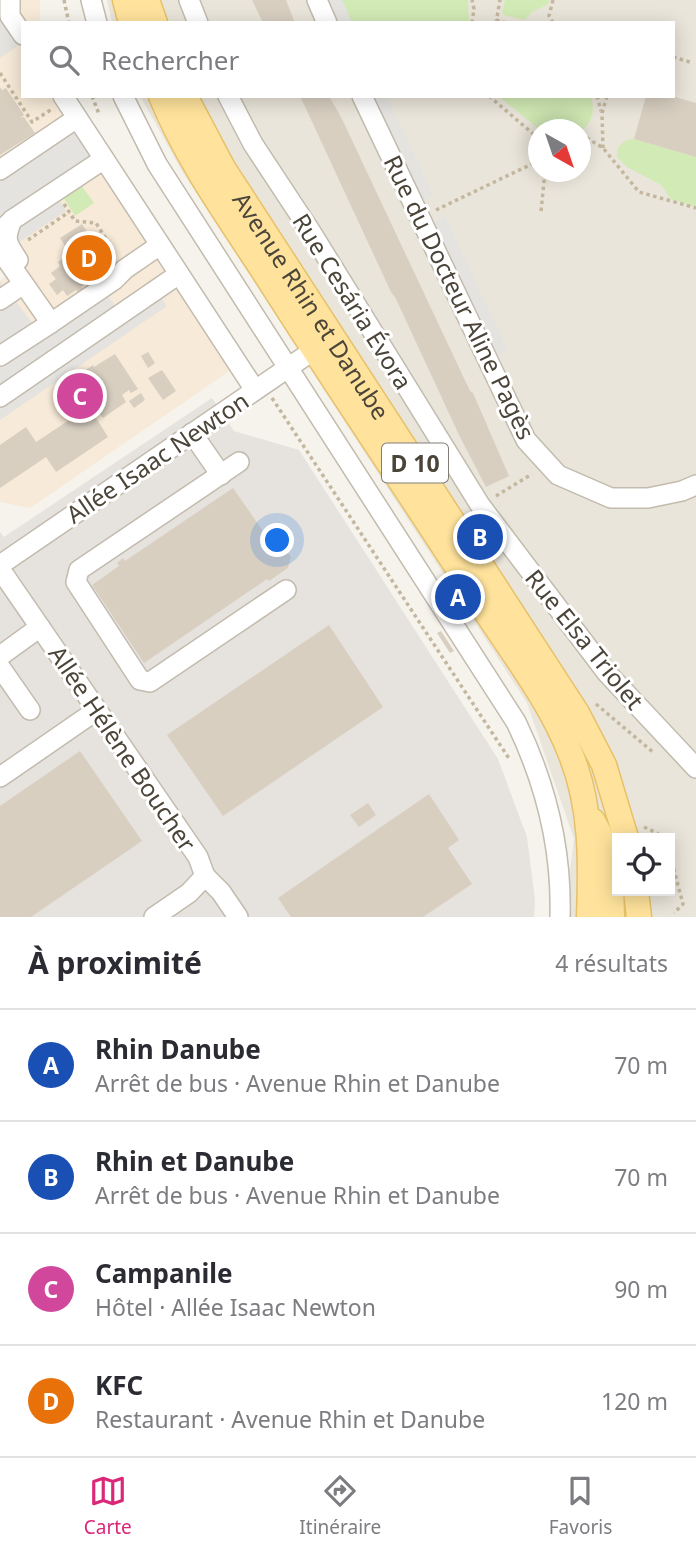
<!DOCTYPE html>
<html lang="fr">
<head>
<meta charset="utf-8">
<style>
	:root { --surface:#fff; --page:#f7f7f7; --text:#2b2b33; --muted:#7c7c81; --line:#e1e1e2; --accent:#db2777 }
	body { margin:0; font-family:"Noto Sans",sans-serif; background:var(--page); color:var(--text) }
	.controls { position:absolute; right:21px; bottom:21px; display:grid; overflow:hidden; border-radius:0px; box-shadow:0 4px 18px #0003 }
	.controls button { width:63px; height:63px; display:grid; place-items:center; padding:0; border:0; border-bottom:2px solid var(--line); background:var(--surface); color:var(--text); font:35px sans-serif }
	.compass { position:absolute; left:528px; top:119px; width:63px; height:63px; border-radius:50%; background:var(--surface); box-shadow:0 4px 18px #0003; rotate:140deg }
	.you { position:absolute; left:278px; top:541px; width:24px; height:24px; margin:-18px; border:5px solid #fff; border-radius:50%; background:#1a73e8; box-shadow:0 0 0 10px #1a73e833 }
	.badge { display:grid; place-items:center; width:46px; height:46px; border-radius:50%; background:var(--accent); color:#fff; font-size:23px; font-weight:700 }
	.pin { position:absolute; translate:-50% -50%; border:4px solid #fff; box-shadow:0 2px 7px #0006 }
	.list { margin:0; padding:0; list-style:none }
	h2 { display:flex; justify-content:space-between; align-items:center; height:91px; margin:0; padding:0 28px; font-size:30px }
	h2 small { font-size:23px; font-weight:400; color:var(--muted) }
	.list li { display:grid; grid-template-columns:46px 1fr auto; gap:21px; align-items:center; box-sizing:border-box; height:112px; padding:0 28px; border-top:2px solid var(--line) }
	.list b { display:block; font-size:26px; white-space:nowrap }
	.list p { margin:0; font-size:23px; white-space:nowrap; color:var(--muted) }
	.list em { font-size:23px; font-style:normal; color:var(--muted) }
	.icon { flex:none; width:38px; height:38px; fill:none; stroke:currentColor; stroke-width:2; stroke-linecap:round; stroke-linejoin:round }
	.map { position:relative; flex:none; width:696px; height:917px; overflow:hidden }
	.search { position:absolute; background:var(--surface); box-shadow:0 4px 18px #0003; left:21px; right:21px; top:21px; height:77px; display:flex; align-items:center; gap:18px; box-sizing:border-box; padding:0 24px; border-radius:0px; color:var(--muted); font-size:26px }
	.sheet { height:539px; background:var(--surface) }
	nav { display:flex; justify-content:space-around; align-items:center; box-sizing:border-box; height:98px; border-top:2px solid var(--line); background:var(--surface); font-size:19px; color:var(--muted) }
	nav a { display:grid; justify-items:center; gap:4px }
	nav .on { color:var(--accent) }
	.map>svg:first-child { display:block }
	.residential { fill:#eae5da; fill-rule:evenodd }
	.commercial { fill:#f7ead8 }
	.industrial { fill:#e6e2dd }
	.green { fill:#d2eab5 }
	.parking { fill:#e5e3e0 }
	.building { fill:#d8cfc1 }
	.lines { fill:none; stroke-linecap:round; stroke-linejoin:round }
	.minor-casing { stroke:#c2bbae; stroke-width:22 }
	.major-casing { stroke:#e6c16a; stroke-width:27 }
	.path { stroke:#c4b79f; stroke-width:3.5; stroke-dasharray:3.5 3.5; stroke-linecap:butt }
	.minor { stroke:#fff; stroke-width:19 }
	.major { stroke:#ffe39c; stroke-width:24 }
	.labels { text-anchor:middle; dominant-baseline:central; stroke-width:6; stroke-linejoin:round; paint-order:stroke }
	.shield { fill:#fff; stroke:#817c74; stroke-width:2 }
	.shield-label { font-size:23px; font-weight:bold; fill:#4b4439 }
	.street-label { font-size:24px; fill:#4b4439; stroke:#fff }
</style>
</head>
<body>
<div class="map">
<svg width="696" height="917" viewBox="0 0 696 917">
	<rect width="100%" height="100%" fill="#f6f3ec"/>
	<path class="residential" d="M107,0H696V917H564L574,839L527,703L182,171L140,96H673V23H112ZM538,130H580V172H538ZM617,838H670V891H617Z"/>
	<polygon class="commercial" points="0,0 40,0 40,23 23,23 23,96 69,96 241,363 30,508 0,502 0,281 10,273 0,259"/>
	<polygon class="industrial" points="212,398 234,431 299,450 498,759 527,837 535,900 534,917 0,917 0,532 4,537"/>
	<g class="green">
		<polygon points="342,0 468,0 469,23 352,23"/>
		<polygon points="505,0 549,0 548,4 532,12 525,20 504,15 502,12"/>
		<path d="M498,96H591C595,111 593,122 581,131L580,130L539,129Z"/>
		<path d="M634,139L696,157V207L671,199L661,185L627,167L617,157C616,145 623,140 634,139Z"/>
		<polygon points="81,185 94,203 75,216 63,197"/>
	</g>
	<g class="parking">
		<polygon points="323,0 342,0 352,23 333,23"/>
		<polygon points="0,7 2,19 19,45 0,58"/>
		<polygon points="367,96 386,96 434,196 418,203"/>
		<polygon points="66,118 101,172 59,200 66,211 0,255 0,161"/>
		<polygon points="445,216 508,351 492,359 429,224"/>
		<polygon points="0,281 43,337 108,296 116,307 152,284 167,306 0,420"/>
	</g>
	<g class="building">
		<polygon points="252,0 286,0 295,23 263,23"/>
		<polygon points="0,87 2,90 6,88 24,115 20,118 24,117 35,133 0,155"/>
		<polygon points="300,96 329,96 342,119 470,391 473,393 509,476 486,487 459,435 396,299 391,292"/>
		<polygon points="646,96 672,96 696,103 696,157 634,139"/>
		<polygon points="82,224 91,238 99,232 117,263 99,278 97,276 81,287 83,288 78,292 76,290 67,296 63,290 57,295 49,284 56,279 51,273 60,266 58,262 70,254 60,238"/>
		<polygon points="148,352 155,363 148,368 141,356"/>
		<polygon points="115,354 138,389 131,393 129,390 122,395 126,402 103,418 74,378 93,365 94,367"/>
		<polygon points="162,370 176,391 163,400 148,378"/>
		<polygon points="141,393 145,400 134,408 129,401"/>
		<polygon points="89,407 108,437 56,472 46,457 0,488 0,445 26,427 36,442"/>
		<polygon points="233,488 268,538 279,539 291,557 288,568 269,581 267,579 144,663 92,585 119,566 117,563 123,558 125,561"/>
		<polygon points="449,576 462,597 455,601 442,581"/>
		<polygon points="329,625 383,707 223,816 167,735"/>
		<polygon points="441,631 454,651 450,653 437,633"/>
		<polygon points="80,751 142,841 31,917 0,917 0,806"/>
		<polygon points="429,794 459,840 448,848 472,884 423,917 291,917 278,898"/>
		<polygon points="368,803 376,815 359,827 350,815"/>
	</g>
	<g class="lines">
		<g class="minor-casing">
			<g id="minor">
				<polyline points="10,0 10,16 23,35"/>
				<polyline points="91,0 97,23"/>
				<polyline points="189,0 198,23"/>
				<polyline points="317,0 327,23"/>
				<polyline points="63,96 255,390"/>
				<path d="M123,96L157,164L516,722C546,784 562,848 560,917"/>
				<polyline points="228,96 253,144 311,232 480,505 607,673 696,768"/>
				<polyline points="362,96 526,440 558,475 611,498 648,498 682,491 696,485"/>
				<polyline points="0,170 77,118"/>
				<path d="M12,220C4,240 6,242 18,260"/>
				<polyline points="4,228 12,220 104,159"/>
				<polyline points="0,250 51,323 114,280 125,269 160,245"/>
				<polyline points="0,300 22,285"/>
				<polyline points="0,356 51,323"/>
				<polyline points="0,397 179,274"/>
				<polyline points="192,433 221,475"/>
				<polyline points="239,462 79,570 76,582 140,680 150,682 286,590"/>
				<polyline points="0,565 314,350"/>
				<polyline points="0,569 198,857 205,876 189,893 154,917"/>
				<polyline points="0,656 40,627"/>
				<polyline points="0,667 30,710"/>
				<polyline points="0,777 97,710"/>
				<polyline points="205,876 221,892 238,917"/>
			</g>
		</g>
		<g class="major-casing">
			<g id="major">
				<polyline points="125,0 131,23"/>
				<polyline points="147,0 155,23"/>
				<path d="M161,96C188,162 230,219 268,278C337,387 410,493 479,601C511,651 550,700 571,755C592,807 591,862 589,917"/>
				<path id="s1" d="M185,96L223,168L577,713L604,765L626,838"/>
				<polyline points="593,821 610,854 612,917"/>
				<polyline points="636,891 639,917"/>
			</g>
		</g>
		<g class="path">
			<polyline points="64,0 69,23"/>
			<polyline points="553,0 549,16 553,23"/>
			<polyline points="496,20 507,23"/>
			<polyline points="472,23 474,9 472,0"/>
			<polyline points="496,23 500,0"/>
			<polyline points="673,57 693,63"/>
			<polyline points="0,73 32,122 52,109"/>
			<polyline points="92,96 99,114"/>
			<polyline points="489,96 538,138"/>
			<polyline points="597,96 601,111"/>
			<polyline points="580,141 587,138 603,148 639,192 696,208"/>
			<polyline points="603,148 602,113 607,96"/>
			<polyline points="64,204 75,221 96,223 115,253"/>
			<polyline points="436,210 538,161"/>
			<polyline points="541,211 545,172"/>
			<polyline points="28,240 69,212"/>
			<polyline points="272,398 510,760"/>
			<polyline points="496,496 532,474"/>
			<polyline points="596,704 654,753"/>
			<polyline points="644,827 657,833 660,838"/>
			<polyline points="670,855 683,904 674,913"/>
		</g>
		<use href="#minor" class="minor"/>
		<use href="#major" class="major"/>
	</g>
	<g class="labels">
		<rect class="shield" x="382" y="443.5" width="66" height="39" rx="5"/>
		<g class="shield-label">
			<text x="415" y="463">D 10</text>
		</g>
		<g class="street-label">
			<text transform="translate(460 297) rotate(64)">Rue du Docteur Aline Pagès</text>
			<text transform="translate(353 301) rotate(58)">Rue Cesária Évora</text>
			<text stroke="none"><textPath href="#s1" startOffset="245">Avenue Rhin et Danube</textPath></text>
			<text transform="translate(157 457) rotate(-34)">Allée Isaac Newton</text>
			<text transform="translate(585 639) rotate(51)">Rue Elsa Triolet</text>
			<text transform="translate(123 748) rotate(56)">Allée Hélène Boucher</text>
		</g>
	</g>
</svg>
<div class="controls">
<button><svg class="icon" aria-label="locate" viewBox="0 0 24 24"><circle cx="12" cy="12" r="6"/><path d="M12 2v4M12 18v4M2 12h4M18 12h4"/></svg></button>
</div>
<svg class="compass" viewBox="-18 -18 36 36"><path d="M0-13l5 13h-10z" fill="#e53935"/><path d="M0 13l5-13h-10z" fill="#7c7c81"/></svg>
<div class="you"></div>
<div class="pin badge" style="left:458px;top:597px;background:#1a4fb4">A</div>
<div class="pin badge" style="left:480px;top:537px;background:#1a4fb4">B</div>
<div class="pin badge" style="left:80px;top:396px;background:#d1479c">C</div>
<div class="pin badge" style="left:89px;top:258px;background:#e8710a">D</div>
<div class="search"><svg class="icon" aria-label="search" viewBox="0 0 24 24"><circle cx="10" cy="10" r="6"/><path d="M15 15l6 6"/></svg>Rechercher</div>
</div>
<section class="sheet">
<h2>À proximité<small>4 résultats</small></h2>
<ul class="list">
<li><span class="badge" style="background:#1a4fb4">A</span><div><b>Rhin Danube</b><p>Arrêt de bus · Avenue Rhin et Danube</p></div><em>70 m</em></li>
<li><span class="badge" style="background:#1a4fb4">B</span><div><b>Rhin et Danube</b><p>Arrêt de bus · Avenue Rhin et Danube</p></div><em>70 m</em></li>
<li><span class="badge" style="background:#d1479c">C</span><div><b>Campanile</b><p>Hôtel · Allée Isaac Newton</p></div><em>90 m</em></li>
<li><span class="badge" style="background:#e8710a">D</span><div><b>KFC</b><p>Restaurant · Avenue Rhin et Danube</p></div><em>120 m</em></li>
</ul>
</section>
<nav>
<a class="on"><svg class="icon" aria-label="map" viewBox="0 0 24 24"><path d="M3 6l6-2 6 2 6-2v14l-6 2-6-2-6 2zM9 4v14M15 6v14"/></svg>Carte</a>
<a><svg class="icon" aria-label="directions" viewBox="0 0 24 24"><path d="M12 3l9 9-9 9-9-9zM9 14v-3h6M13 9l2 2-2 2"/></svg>Itinéraire</a>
<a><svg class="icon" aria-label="saved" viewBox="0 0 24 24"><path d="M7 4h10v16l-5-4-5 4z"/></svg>Favoris</a>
</nav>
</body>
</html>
